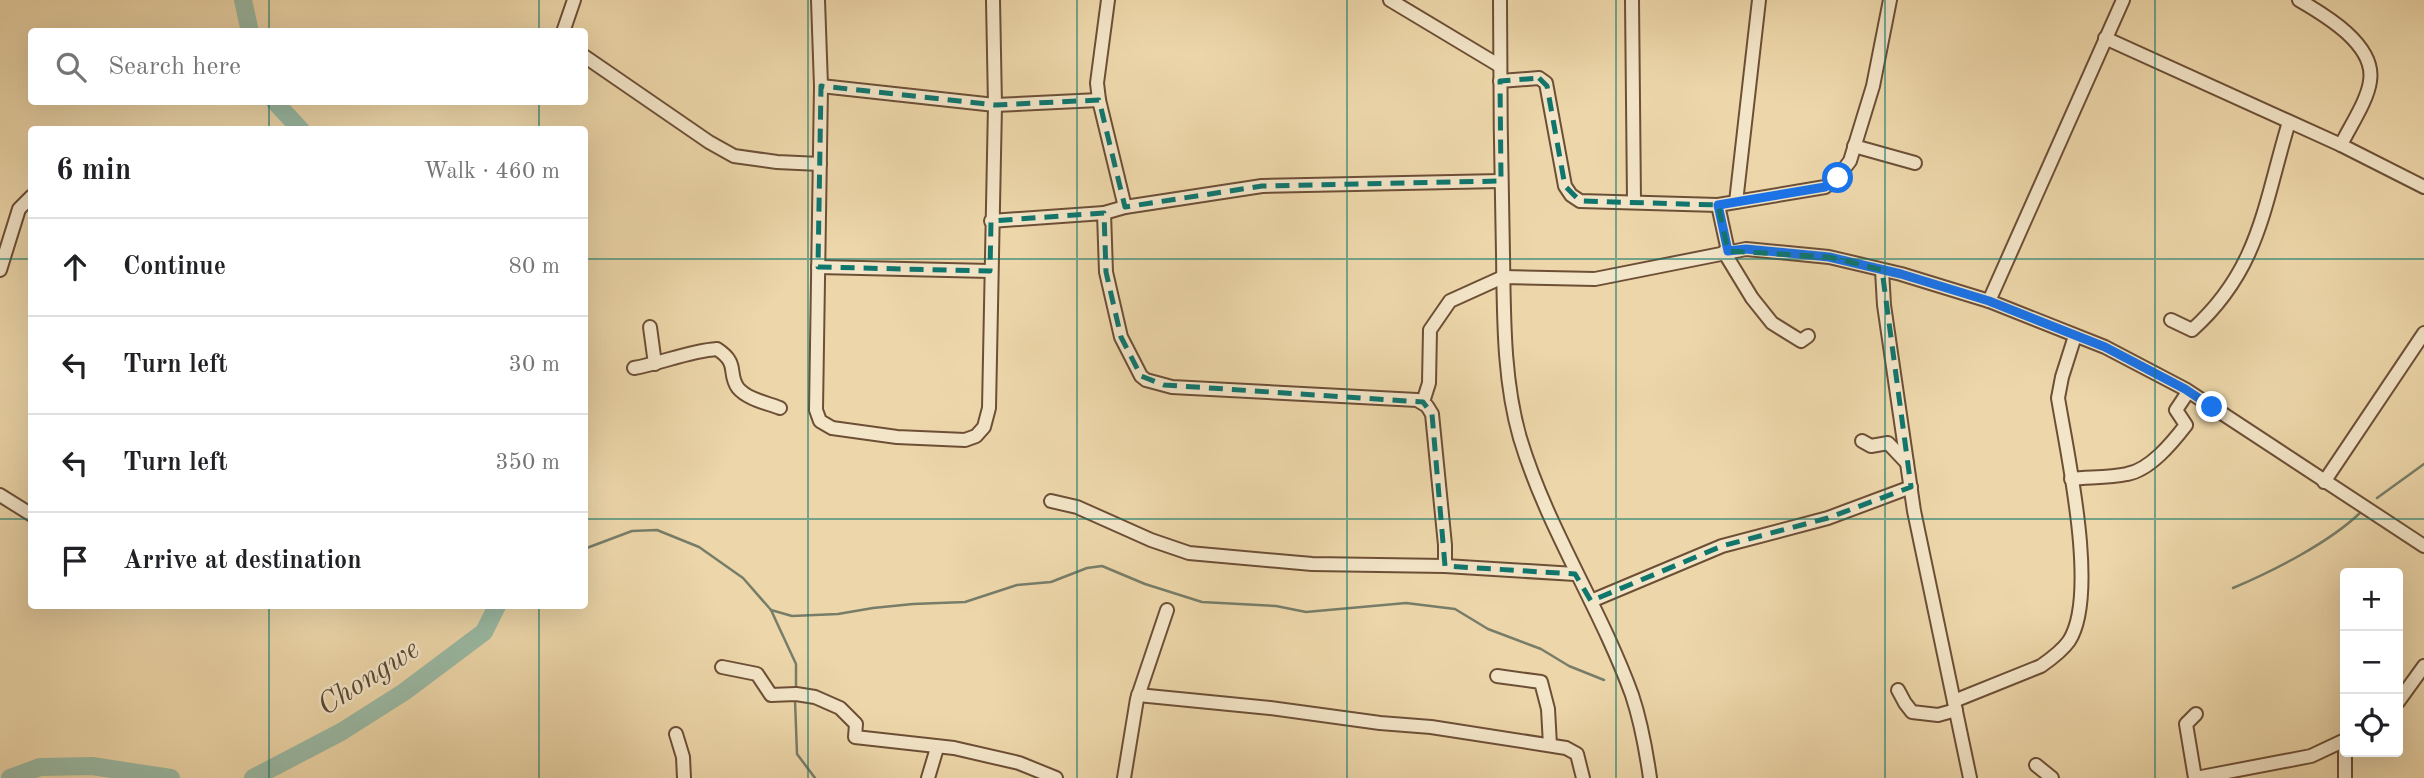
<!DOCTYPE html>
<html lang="en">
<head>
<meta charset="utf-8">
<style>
	:root { --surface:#fff; --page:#f2f2f2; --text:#202124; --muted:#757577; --line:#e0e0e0 }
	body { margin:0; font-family:"Old Standard TT",serif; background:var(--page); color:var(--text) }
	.controls { position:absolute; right:21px; bottom:21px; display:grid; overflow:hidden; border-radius:7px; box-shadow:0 7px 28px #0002 }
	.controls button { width:63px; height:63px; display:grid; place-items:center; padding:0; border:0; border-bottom:2px solid var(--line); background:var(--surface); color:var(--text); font:35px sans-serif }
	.stop { position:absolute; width:21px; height:21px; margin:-16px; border:5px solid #1a73e8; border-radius:50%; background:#fff }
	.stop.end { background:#1a73e8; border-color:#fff; box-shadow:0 2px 7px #0008 }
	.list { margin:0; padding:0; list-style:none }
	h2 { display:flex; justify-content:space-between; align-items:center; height:91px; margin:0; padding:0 28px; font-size:30px }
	h2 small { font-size:23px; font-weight:400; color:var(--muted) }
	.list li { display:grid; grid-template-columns:46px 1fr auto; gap:21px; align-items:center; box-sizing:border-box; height:98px; padding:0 28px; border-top:2px solid var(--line) }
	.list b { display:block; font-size:26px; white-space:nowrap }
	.list em { font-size:23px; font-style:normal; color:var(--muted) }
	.icon { flex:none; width:38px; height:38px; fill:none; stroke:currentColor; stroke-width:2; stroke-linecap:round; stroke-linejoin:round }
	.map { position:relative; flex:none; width:2424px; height:778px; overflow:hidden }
	.search { position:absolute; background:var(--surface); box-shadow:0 7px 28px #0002; left:28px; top:28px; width:560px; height:77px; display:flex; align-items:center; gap:18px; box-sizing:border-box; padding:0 24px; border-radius:7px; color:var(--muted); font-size:26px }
	.panel { position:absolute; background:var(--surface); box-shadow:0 7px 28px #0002; left:28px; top:126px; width:560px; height:483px; border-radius:7px }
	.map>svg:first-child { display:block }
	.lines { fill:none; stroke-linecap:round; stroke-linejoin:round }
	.stream { stroke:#777d69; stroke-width:2.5 }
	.river { stroke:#9abaa5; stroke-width:18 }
	.street-casing { stroke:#6d4f36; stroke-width:16 }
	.street { stroke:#f3e5c8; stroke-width:12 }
	.route { stroke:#1a73e8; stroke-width:9 }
	.marked { fill:none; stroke:#0f766e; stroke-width:5; stroke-dasharray:14 9; stroke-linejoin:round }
	.grid { fill:none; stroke:#0f766e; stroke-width:2; stroke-opacity:0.55 }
	.labels { text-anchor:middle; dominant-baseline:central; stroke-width:5; stroke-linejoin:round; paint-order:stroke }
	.water-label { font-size:30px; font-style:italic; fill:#584834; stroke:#f3e5c8 }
</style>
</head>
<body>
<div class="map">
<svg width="2424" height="778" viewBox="0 0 2424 778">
	<rect width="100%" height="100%" fill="#edd7aa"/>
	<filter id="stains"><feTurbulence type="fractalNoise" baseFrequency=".00286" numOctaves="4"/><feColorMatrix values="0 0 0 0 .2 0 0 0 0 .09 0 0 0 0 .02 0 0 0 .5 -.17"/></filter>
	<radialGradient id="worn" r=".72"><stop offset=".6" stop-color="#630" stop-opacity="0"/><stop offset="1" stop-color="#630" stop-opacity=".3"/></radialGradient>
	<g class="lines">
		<g class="stream">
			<polyline points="2377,498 2424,464"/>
			<polyline points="584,549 632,531 657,530 699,547 743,578 771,610 796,664 796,689"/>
			<path d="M2233,588C2273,571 2329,543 2361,512"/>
			<polyline points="771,610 792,616 838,614 873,608 913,604 965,602 1017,585 1051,582 1087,568 1102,566 1145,584 1202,602 1276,606 1306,612 1406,603 1455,609 1488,629 1541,649 1569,666 1604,680"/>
			<polyline points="795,700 797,754 815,778"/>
		</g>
		<g class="river">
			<polyline points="243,0 250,32"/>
			<polyline points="275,102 301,130"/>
			<polyline points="10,778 40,767 92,766 171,778"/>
			<polyline points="253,778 341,732 404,692 484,632 497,606"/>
		</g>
		<g class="street-casing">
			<g id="street">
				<polyline points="818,0 821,86 816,410 820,421 832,428 897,437 965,440 976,436 984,427 989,408 995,105 993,0"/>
				<polyline points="1108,0 1097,83 1099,100 1125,207"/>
				<polyline points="1390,0 1500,66"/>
				<path d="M1500,0C1500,85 1501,169 1503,254C1504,315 1503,379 1520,438C1547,528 1600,607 1632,695C1641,722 1646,750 1650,778"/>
				<polyline points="1632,0 1634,201"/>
				<path d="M2299,0C2325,15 2376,45 2370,81C2368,100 2349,128 2341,145"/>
				<polyline points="563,32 574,0"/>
				<polyline points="2105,38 2341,145 2424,187"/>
				<polyline points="584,56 709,142 734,156 777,162 820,164"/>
				<polyline points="1500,81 1539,78 1546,83 1565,186 1571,195 1580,201 1718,205 1825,187 1837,178 1850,161 1873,86 1890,0"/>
				<polyline points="821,86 995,105 1099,100"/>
				<polyline points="1854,146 1915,163"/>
				<polyline points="1736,202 1759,0"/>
				<polyline points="1718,205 1728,251"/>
				<polyline points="1104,213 1125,207 1262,186 1501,181"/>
				<polyline points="991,221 1104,213 1106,272 1121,337 1141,376 1146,380 1172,387 1417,400 1427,406 1432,414 1445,545 1445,566"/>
				<polyline points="1724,252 1752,298 1772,323 1801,341 1808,336"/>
				<polyline points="818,267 990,271"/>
				<polyline points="0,270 19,209 32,196"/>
				<polyline points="1882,270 1884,305 1914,511 1970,778"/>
				<polyline points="1989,301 2123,0"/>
				<path d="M2171,320L2192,330C2260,269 2264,204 2289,122"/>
				<polyline points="650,327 655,364"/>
				<path d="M634,368C662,363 689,351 717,349C740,364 727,373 738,388C747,399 767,403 780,408"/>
				<polyline points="1423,402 1429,383 1430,330 1450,301 1503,277 1595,279 1746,249 1829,257 1901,274 1989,301 2105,347 2185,389 2424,546"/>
				<polyline points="1862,441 1871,446 1888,443 1907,463"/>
				<path d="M2071,479C2089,477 2109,478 2127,474C2150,470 2172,443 2186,425L2176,410L2188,392"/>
				<polyline points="2324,482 2424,333"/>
				<polyline points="0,495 32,515"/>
				<polyline points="1051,501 1077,507 1151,540 1189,553 1312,564 1445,566 1575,574"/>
				<polyline points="1591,601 1722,546 1828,518 1911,487"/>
				<polyline points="722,667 757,674 771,695 796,694 815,697 840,708 856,724 855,737 954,748 1019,763 1056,778"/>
				<polyline points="1497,676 1541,682 1548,709 1550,745"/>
				<polyline points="1898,690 1905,703 1912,712 1938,715 1956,710"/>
				<polyline points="1138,695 1270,708 1380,723 1431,727 1566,748 1577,754 1583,778"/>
				<path d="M1954,701L2041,666C2051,659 2062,651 2069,641C2099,595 2067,453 2058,398L2062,377L2075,336"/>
				<polyline points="2398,702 2424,666"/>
				<polyline points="676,734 683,757 684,778"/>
				<polyline points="2345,741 2345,778"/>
				<polyline points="2036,765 2052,778"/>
				<polyline points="928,778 937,748"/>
				<polyline points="1124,778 1137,699 1167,610"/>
				<polyline points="2195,778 2186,724 2196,714"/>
				<polyline points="2196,778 2311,756 2345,740"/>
			</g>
		</g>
		<use href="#street" class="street"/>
	</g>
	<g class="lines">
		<polyline class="route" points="1838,178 1825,187 1718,205 1728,251 1746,249 1829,257 1901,274 1989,301 2105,347 2185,389 2212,407"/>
	</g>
	<path class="marked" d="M1539,78L1547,86L1565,186L1580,201L1718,205L1728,251L1829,257L1882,270L1911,487L1828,518L1722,546L1591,601L1575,574L1445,566L1432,414L1423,402L1164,385L1141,376L1121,337L1106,272L1104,213L991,221L990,271L818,267L821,86L995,105L1099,100L1125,207L1262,186L1501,181L1500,81Z"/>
	<path class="grid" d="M269,0V32M539,0V32M808,0V778M1077,0V778M1347,0V778M1616,0V778M1885,0V778M2155,0V778M269,102V130M539,102V130M0,259H32M584,259H2424M0,519H32M584,519H2424M269,606V778M539,606V778"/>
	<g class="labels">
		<g class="water-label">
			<text transform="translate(369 678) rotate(-33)">Chongwe</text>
		</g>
	</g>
	<rect width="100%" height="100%" filter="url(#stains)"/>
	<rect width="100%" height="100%" fill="url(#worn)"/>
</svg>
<div class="controls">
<button>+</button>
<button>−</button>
<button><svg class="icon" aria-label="locate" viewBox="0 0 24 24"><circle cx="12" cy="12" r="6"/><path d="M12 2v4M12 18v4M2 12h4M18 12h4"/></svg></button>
</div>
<div class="stop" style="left:1838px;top:178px"></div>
<div class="stop end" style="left:2212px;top:407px"></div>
<div class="search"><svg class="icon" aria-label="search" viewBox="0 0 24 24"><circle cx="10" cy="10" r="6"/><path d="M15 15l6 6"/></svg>Search here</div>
<section class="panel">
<h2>6 min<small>Walk · 460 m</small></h2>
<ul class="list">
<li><svg class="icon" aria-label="ahead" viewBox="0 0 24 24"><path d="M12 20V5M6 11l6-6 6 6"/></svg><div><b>Continue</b></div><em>80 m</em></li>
<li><svg class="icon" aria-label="left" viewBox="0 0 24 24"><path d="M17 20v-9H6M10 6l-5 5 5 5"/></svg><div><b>Turn left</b></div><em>30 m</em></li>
<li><svg class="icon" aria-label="left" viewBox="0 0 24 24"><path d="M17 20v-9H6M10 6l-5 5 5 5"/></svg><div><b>Turn left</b></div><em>350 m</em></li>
<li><svg class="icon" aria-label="arrive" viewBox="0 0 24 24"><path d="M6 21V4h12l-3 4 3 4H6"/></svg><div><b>Arrive at destination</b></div></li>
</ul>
</section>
</div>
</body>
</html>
